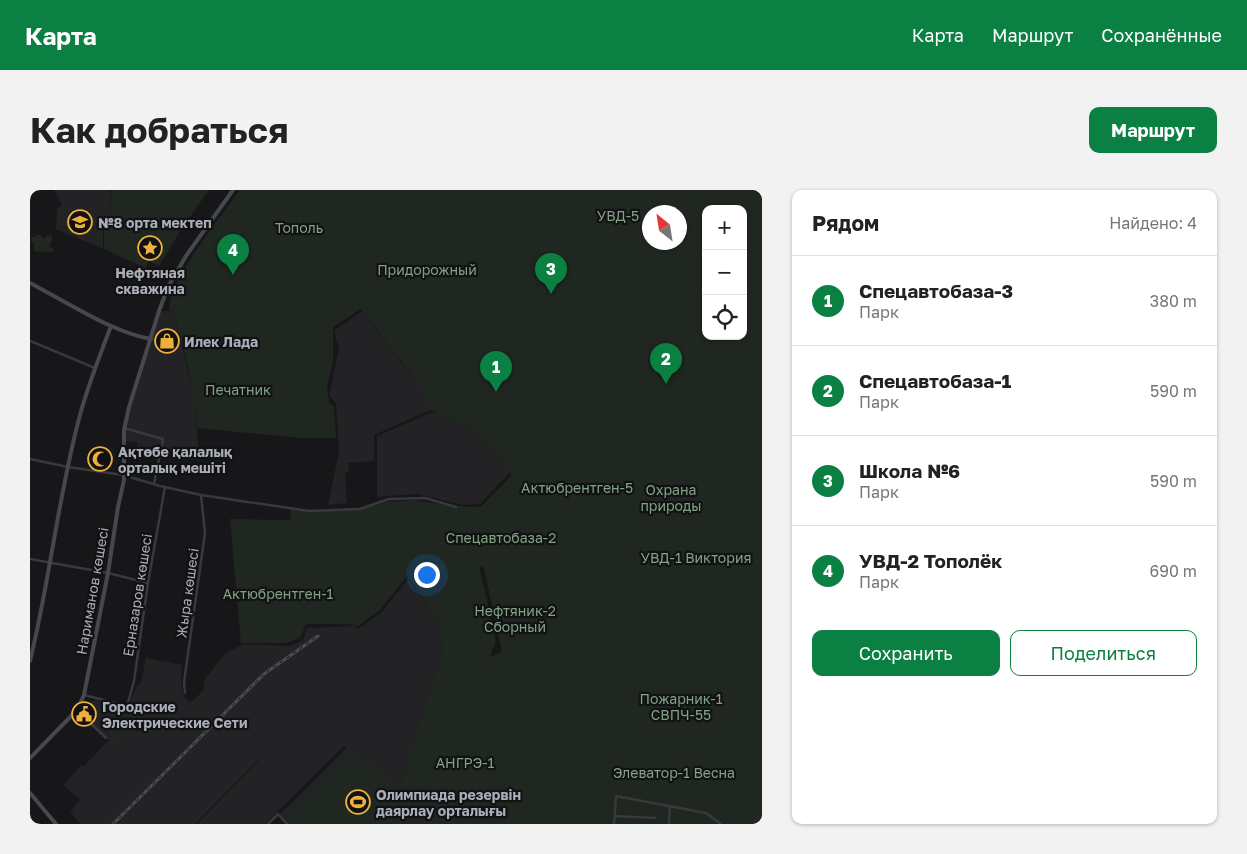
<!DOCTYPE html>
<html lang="ru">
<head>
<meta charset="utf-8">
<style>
	:root { --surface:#fff; --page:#f2f2f2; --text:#222; --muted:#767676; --line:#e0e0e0; --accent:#0b8043 }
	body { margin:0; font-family:"Golos Text",sans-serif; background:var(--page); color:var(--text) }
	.controls { position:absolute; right:15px; top:15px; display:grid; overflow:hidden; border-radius:10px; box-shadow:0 1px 4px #0004 }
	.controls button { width:45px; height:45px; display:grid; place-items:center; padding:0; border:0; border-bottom:1px solid var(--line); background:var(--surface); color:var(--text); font:25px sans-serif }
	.compass { position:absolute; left:612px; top:15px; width:45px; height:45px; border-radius:50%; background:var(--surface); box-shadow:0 1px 4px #0004; rotate:330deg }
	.you { position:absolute; left:396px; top:384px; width:18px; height:18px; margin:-12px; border:4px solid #fff; border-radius:50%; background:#1a73e8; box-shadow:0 0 0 8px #1a73e833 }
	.badge { display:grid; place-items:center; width:32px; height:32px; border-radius:50%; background:var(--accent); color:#fff; font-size:16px; font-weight:700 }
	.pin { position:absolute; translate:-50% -41px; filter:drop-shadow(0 1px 2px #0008) }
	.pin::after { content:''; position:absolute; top:26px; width:18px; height:15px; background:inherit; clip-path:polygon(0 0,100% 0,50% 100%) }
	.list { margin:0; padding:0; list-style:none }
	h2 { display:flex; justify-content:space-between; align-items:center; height:65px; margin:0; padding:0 20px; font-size:21px }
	h2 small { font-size:16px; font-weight:400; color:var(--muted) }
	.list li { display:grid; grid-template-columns:32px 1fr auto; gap:15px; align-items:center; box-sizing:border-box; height:90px; padding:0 20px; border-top:1px solid var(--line) }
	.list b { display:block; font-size:19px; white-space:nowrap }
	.list p { margin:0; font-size:16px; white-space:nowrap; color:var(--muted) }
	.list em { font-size:16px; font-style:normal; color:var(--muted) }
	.actions { display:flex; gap:10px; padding:15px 20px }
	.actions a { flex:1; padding:11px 0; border:1px solid var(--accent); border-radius:10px; text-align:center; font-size:18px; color:var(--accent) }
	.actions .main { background:var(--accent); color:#fff }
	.icon { flex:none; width:28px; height:28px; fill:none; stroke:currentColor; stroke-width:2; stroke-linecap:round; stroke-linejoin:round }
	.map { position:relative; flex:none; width:732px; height:634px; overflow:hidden; border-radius:10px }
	header { display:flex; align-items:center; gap:30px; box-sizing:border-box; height:70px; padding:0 25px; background:var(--accent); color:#fff }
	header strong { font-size:24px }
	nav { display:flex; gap:28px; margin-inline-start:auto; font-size:18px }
	.intro { display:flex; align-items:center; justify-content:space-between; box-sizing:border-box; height:120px; padding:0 30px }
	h1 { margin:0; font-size:35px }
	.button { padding:12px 22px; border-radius:10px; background:var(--accent); color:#fff; font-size:18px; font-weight:700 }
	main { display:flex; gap:30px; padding:0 30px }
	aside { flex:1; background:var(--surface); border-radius:10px; box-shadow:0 1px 4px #0004 }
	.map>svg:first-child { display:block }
	.built { fill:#232326 }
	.green { fill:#1f2720; fill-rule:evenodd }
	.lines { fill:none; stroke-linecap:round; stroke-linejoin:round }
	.street { stroke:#38393e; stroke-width:2.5 }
	.secondary { stroke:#46484e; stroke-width:4 }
	.rail-casing { stroke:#4b4d53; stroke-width:3 }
	.rail { stroke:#121214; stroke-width:1; stroke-dasharray:4; stroke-linecap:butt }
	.labels { text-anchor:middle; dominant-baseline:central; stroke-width:4.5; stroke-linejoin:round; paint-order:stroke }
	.park-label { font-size:14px; fill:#81a383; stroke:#121214 }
	.poi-label { font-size:14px; font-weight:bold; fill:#a9aeb8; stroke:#121214; text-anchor:start }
	.street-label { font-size:14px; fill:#a9aeb8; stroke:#121214 }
</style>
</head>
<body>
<header>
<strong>Карта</strong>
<nav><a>Карта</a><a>Маршрут</a><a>Сохранённые</a></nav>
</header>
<div class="intro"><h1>Как добраться</h1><a class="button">Маршрут</a></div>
<main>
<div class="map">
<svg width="732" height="634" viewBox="0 0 732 634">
	<rect width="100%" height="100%" fill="#171719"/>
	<g class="built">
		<polygon points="24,0 81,0 79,26 73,26 73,59 26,39 27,19 32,15"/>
		<polygon points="129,121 143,121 165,210 169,270 156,269 108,258 107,252 94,251 94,238"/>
		<polygon points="332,121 391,198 400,220 344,245 344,271 318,273 319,282 315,283 317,313 298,315 309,262 306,213 299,205 309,159 304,141"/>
		<polygon points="405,221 449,243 480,282 450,314 433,315 387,304 347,307 347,246"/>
		<polygon points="378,389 403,423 413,455 370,595 259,626 266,634 257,634 249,625 317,558 314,556 235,634 167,634 277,521 165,634 50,634 40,621 50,610 33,595 52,575 54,576 79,550 51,523 62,511 66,510 96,520 107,496 109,496 112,489 116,468 152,475 151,486 152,500 155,508 160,513 173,501 175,489 195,464 213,454 260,456 273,450 277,438 325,436 328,439 352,422"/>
	</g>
	<g class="green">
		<polygon points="82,0 179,0 154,35 129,76 119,71 115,78 74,59 74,26 79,26"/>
		<path d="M209,0H732V634H266L258,626L321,561L370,595L413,455L403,423L377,386L349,421L328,436L319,434H276L270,448L256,453H211L200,329L260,330L261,319L279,321L328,318L358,312L383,310L423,316L451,317L482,285L449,243L405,221L400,220L387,192L331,119L303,137V170L297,198L299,212L304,217L306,248H270L167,238C166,198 153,160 143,121L139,119C140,86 191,29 209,0ZM676,19H713V146H676ZM620,22H650V52H620ZM449,376L454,378L472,462L460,467L466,450Z"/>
		<polygon points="5,45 10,45 14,49 18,45 22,46 22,51 19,56 25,60 22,62 8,62 3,60 5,55 0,50 2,47 5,47"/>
		<polygon points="91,531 97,534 98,541 89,551 86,552 78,544"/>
	</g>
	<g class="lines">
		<g class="street">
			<polyline points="0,151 65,178"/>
			<polyline points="94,238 133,249 124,294"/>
			<polyline points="0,269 38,277 93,285 130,296 171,305 279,321 330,319 359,309 395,308 426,317"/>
			<polyline points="0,369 78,383 118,393"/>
			<polyline points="155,503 154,492 175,343 171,305"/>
			<polyline points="54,505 97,516 104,491 118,393 135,297"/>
			<polyline points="47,520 76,548"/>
			<polyline points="585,626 625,628"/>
			<polyline points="238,634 248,624 257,634"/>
			<polyline points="584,634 586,606 676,623 691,634"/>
			<polyline points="639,634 640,616"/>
		</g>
		<g class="secondary">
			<path d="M0,93C35,111 83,143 121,149"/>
			<path d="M0,471C20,390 28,306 50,225C58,195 70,165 81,136"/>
			<polyline points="0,568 47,520 54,505 78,383 88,317 94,290 94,240 99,217 129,121 138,97 156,66 203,0"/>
			<polyline points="0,603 26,634"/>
		</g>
		<g class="rail-casing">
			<polyline id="rail" points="83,634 234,484 288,446"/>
		</g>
		<use href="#rail" class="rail"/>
	</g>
	<defs>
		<g id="school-ring" transform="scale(1.25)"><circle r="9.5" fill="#121214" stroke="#edb13b" stroke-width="1.5"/><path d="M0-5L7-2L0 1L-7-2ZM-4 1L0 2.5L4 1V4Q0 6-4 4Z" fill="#edb13b"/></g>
		<g id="sight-ring" transform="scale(1.25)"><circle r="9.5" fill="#121214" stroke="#edb13b" stroke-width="1.5"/><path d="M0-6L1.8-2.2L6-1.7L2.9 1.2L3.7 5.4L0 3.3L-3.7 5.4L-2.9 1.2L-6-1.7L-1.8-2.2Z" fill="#edb13b"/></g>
		<g id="shop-ring" transform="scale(1.25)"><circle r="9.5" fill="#121214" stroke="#edb13b" stroke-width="1.5"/><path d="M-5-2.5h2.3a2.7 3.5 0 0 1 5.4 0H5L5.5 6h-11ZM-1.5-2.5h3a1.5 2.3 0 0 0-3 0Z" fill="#edb13b"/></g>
		<g id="mosque-ring" transform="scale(1.25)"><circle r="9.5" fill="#121214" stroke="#edb13b" stroke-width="1.5"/><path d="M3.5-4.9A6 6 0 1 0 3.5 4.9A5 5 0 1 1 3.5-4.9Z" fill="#edb13b"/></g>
		<g id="civic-ring" transform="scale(1.25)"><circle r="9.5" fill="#121214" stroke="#edb13b" stroke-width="1.5"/><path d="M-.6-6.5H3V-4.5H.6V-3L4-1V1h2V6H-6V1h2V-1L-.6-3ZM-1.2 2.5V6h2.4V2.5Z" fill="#edb13b"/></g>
		<g id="stadium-ring" transform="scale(1.25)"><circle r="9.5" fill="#121214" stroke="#edb13b" stroke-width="1.5"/><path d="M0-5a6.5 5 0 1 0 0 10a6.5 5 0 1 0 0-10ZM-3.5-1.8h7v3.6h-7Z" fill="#edb13b"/></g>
	</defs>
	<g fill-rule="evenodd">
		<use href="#school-ring" x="50" y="32"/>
		<use href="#sight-ring" x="120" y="58"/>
		<use href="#shop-ring" x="137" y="151"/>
		<use href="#mosque-ring" x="70" y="269"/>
		<use href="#civic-ring" x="54" y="524"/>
		<use href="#stadium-ring" x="328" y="612"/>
	</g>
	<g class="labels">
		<g class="park-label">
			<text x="588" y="25">УВД-5</text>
			<text x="269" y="37">Тополь</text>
			<text x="397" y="79">Придорожный</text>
			<text x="208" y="199">Печатник</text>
			<text x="547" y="297">Актюбрентген-5</text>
			<text x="641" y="299">Охрана<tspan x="641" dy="16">природы</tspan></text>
			<text x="471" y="347">Спецавтобаза-2</text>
			<text x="666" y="367">УВД-1 Виктория</text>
			<text x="248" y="403">Актюбрентген-1</text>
			<text x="485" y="420">Нефтяник-2<tspan x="485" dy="16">Сборный</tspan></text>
			<text x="651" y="508">Пожарник-1<tspan x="651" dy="16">СВПЧ-55</tspan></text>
			<text x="435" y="572">АНГРЭ-1</text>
			<text x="644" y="582">Элеватор-1 Весна</text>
		</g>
		<g class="poi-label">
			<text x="68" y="32">№8 орта мектеп</text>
			<text x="120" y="82" text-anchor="middle">Нефтяная<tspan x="120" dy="16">скважина</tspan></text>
			<text x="154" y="151">Илек Лада</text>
			<text x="88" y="261">Ақтөбе қалалық<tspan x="88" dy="16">орталық мешіті</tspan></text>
			<text x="72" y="516">Городские<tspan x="72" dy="16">Электрические Сети</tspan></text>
			<text x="346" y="604">Олимпиада резервін<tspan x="346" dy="16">даярлау орталығы</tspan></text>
		</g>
		<g class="street-label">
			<text transform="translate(62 401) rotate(-80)">Нариманов көшесі</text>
			<text transform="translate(157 403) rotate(-82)">Жыра көшесі</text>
			<text transform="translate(107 405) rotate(-81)">Ерназаров көшесі</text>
		</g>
	</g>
</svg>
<div class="controls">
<button>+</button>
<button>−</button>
<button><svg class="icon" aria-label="locate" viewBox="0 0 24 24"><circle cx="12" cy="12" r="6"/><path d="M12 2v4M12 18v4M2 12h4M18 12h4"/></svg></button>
</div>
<svg class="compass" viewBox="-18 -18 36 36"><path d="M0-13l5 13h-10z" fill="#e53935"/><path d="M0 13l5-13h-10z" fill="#767676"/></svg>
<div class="you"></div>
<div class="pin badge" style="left:466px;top:202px">1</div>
<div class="pin badge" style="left:636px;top:194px">2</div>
<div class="pin badge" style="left:521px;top:104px">3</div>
<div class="pin badge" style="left:203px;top:85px">4</div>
</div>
<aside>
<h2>Рядом<small>Найдено: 4</small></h2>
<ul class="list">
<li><span class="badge">1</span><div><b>Спецавтобаза-3</b><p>Парк</p></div><em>380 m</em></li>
<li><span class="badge">2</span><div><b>Спецавтобаза-1</b><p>Парк</p></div><em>590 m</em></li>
<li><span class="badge">3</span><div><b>Школа №6</b><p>Парк</p></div><em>590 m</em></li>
<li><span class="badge">4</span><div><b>УВД-2 Тополёк</b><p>Парк</p></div><em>690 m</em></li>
</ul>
<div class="actions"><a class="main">Сохранить</a><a>Поделиться</a></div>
</aside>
</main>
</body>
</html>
